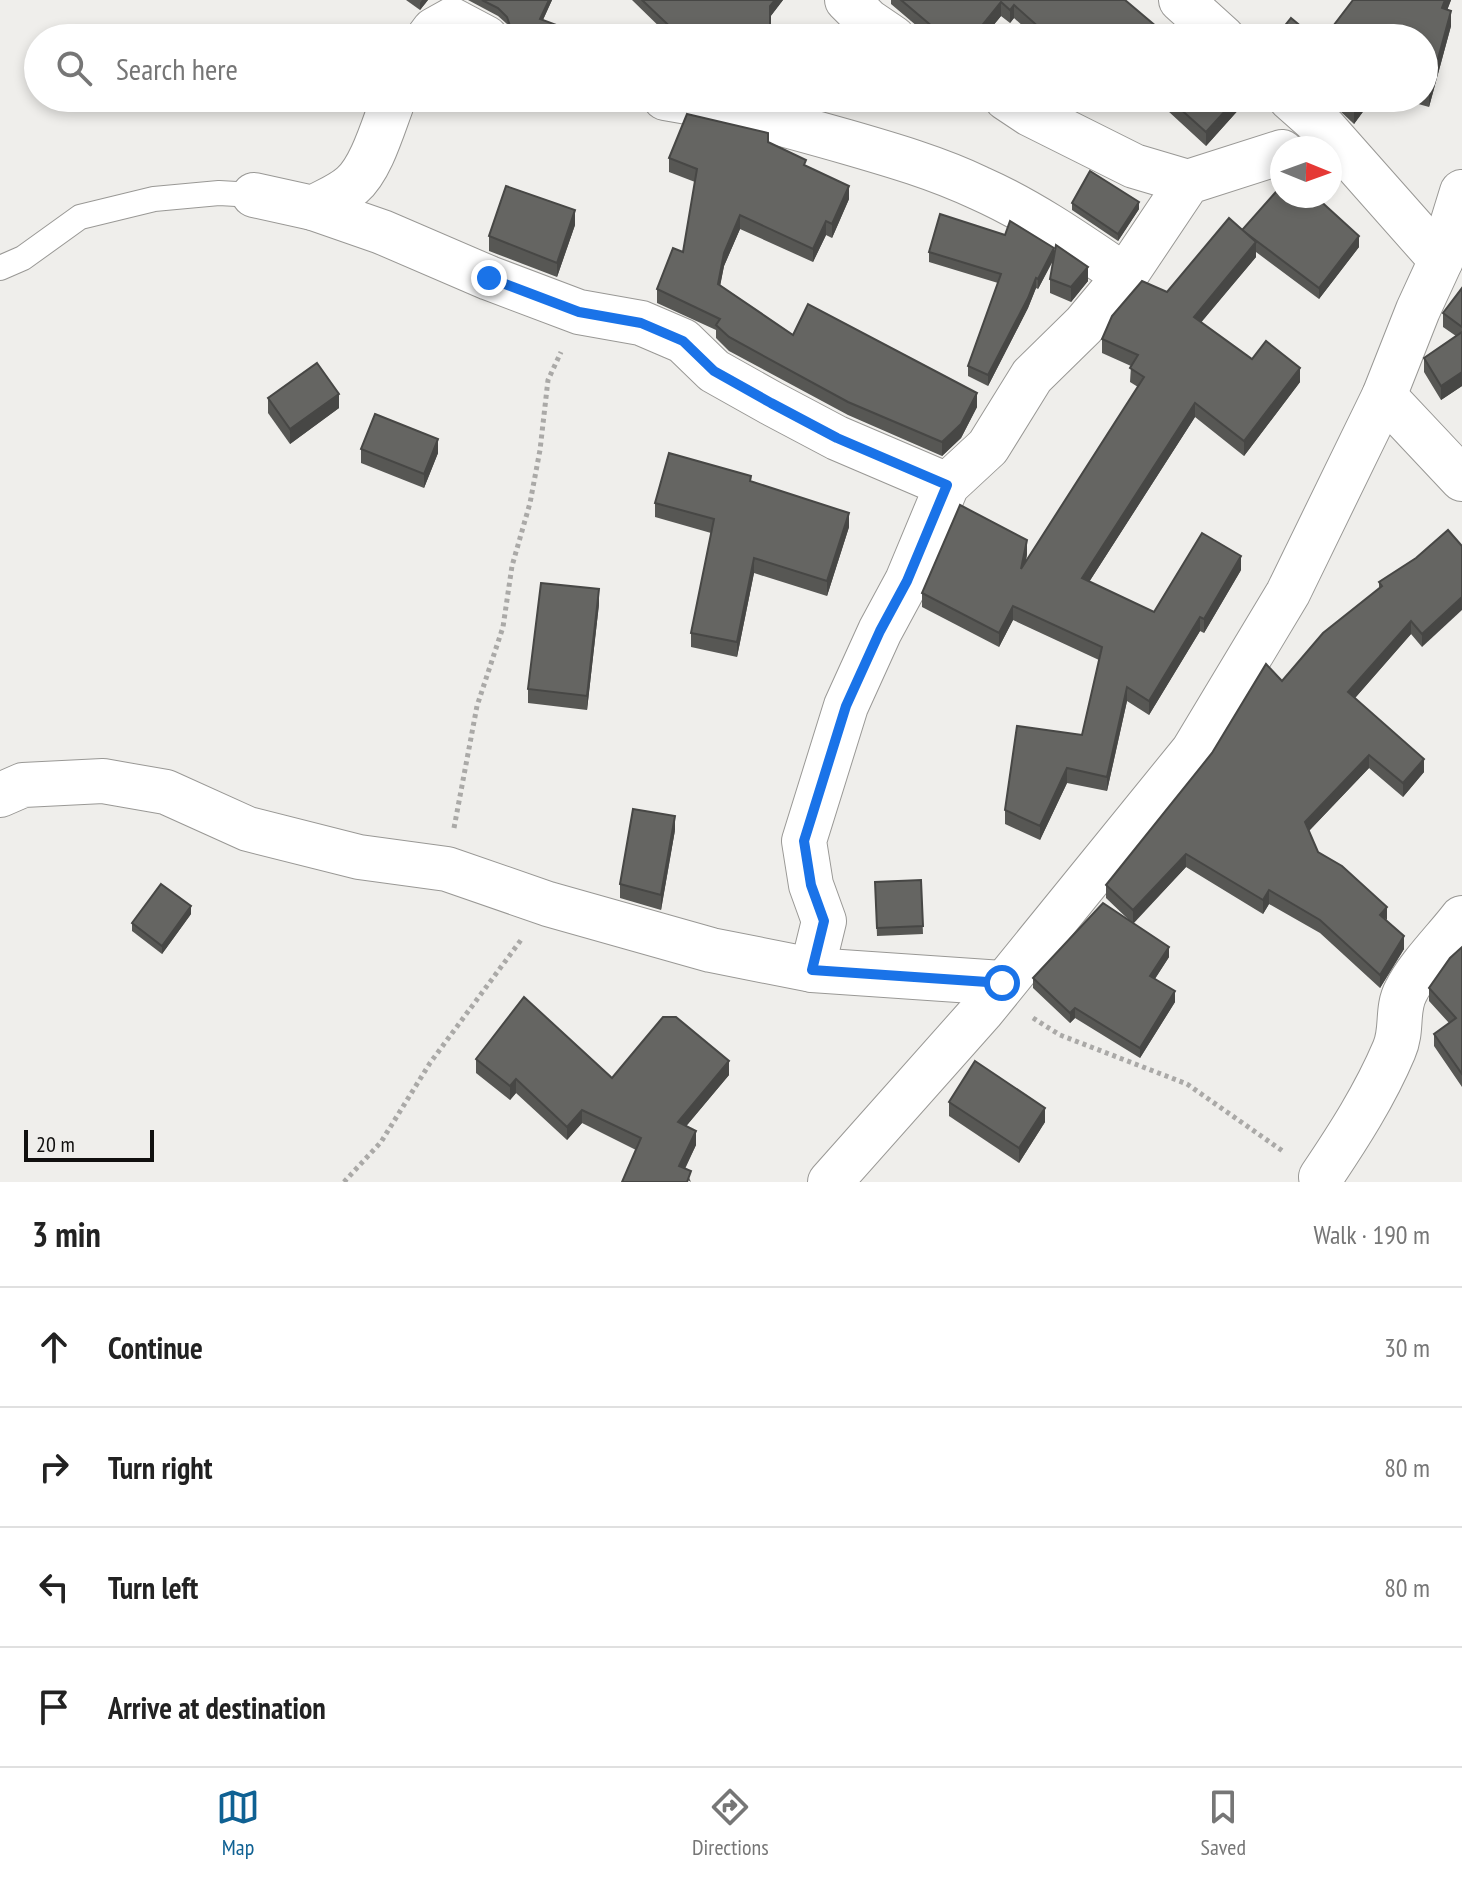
<!DOCTYPE html>
<html lang="en">
<head>
<meta charset="utf-8">
<style>
	:root { --surface:#fff; --page:#f2f2f2; --text:#222; --muted:#767676; --line:#e0e0e0; --accent:#0f6193 }
	body { margin:0; font-family:"PT Sans Narrow",sans-serif; background:var(--page); color:var(--text) }
	.compass { position:absolute; left:1270px; top:136px; width:72px; height:72px; border-radius:50%; background:var(--surface); box-shadow:0 4px 12px #0003; rotate:91deg }
	.scale { position:absolute; left:24px; bottom:20px; width:130px; box-sizing:border-box; padding-left:8px; border:4px solid #11100f; border-top:0; font-size:22px; line-height:28px; white-space:nowrap; color:#11100f; -webkit-text-stroke:6px #efeeeb; paint-order:stroke }
	.stop { position:absolute; width:24px; height:24px; margin:-18px; border:6px solid #1a73e8; border-radius:50%; background:#fff }
	.stop.end { background:#1a73e8; border-color:#fff; box-shadow:0 2px 8px #0008 }
	.list { margin:0; padding:0; list-style:none }
	h2 { display:flex; justify-content:space-between; align-items:center; height:104px; margin:0; padding:0 32px; font-size:34px }
	h2 small { font-size:26px; font-weight:400; color:var(--muted) }
	.list li { display:grid; grid-template-columns:52px 1fr auto; gap:24px; align-items:center; box-sizing:border-box; height:120px; padding:0 32px; border-top:2px solid var(--line) }
	.list b { display:block; font-size:30px; white-space:nowrap }
	.list em { font-size:26px; font-style:normal; color:var(--muted) }
	.icon { flex:none; width:44px; height:44px; fill:none; stroke:currentColor; stroke-width:2; stroke-linecap:round; stroke-linejoin:round }
	.map { position:relative; flex:none; width:1462px; height:1182px; overflow:hidden }
	.search { position:absolute; background:var(--surface); box-shadow:0 4px 12px #0003; left:24px; right:24px; top:24px; height:88px; display:flex; align-items:center; gap:20px; box-sizing:border-box; padding:0 28px; border-radius:44px; color:var(--muted); font-size:30px }
	.sheet { height:584px; background:var(--surface) }
	nav { display:flex; justify-content:space-around; align-items:center; box-sizing:border-box; height:112px; border-top:2px solid var(--line); background:var(--surface); font-size:22px; color:var(--muted) }
	nav a { display:grid; justify-items:center; gap:4px }
	nav .on { color:var(--accent) }
	.map>svg:first-child { display:block }
	.lines { fill:none; stroke-linecap:round; stroke-linejoin:round }
	.service-casing { stroke:#999895; stroke-width:26 }
	.minor-casing { stroke:#999895; stroke-width:46 }
	.tertiary-casing { stroke:#999895; stroke-width:46 }
	.path { stroke:#aaa9a7; stroke-width:5; stroke-dasharray:4 4; stroke-linecap:butt }
	.service { stroke:#fff; stroke-width:24 }
	.minor { stroke:#fff; stroke-width:44 }
	.tertiary { stroke:#fff; stroke-width:44 }
	.wall { fill:#575754 }
	.shaded-wall { fill:#474745 }
	.building { fill:#656562; stroke:#474745; stroke-width:2 }
	.route { stroke:#1a73e8; stroke-width:10 }
</style>
</head>
<body>
<div class="map">
<svg width="1462" height="1182" viewBox="0 0 1462 1182">
	<rect width="100%" height="100%" fill="#efeeeb"/>
	<g class="lines">
		<g class="service-casing">
			<polyline id="service" points="0,268 23,258 80,217 154,199 219,193 254,195"/>
		</g>
		<g class="minor-casing">
			<g id="minor">
				<polyline points="847,0 868,21 893,38"/>
				<polyline points="1181,0 1223,38"/>
				<polyline points="428,38 434,30 452,20 486,38"/>
				<path d="M665,98C727,108 787,125 847,142C892,155 937,168 979,188C1031,211 1078,244 1125,276"/>
				<polyline points="1006,98 1030,114 1134,166 1188,182"/>
				<polyline points="1290,98 1325,129 1441,260"/>
				<path d="M254,195L313,208C325,201 341,195 352,185C372,168 384,123 394,98"/>
				<polyline points="313,208 382,232 489,278 579,312 641,323 683,341 714,371 771,403 837,438 947,485"/>
				<polyline points="1384,396 1462,479"/>
				<polyline points="0,795 23,785 103,781 166,792 248,829 359,857 447,869 548,904 711,950 812,970 1002,983"/>
				<polyline points="812,970 824,921 811,885 804,841 846,706 880,631 907,581 947,485 988,447 1032,376 1084,325 1125,276 1188,182 1282,152"/>
				<path d="M1321,1177C1348,1137 1375,1095 1394,1050C1403,1030 1396,1009 1406,991C1417,968 1446,939 1462,918"/>
			</g>
		</g>
		<g class="tertiary-casing">
			<polyline id="tertiary" points="830,1182 982,1011 1193,751 1288,593 1384,396 1418,310 1441,260 1462,192"/>
		</g>
		<g class="path">
			<polyline points="454,828 477,706 503,627 512,566 530,503 540,450 548,380 561,352"/>
			<polyline points="1033,1018 1060,1035 1187,1084 1284,1152"/>
			<polyline points="344,1182 381,1142 430,1063 521,940"/>
		</g>
		<use href="#service" class="service"/>
		<use href="#minor" class="minor"/>
		<use href="#tertiary" class="tertiary"/>
	</g>
	<g class="wall">
		<polygon points="406,0 428,0 420,10"/>
		<polygon points="468,0 552,0 543,20 586,38 510,33 507,24 498,16"/>
		<polygon points="632,0 783,0 770,17 770,38 671,38"/>
		<polygon points="891,0 1125,0 1170,38 1036,38 1014,18 1010,23 1001,16 983,38 931,38 891,4"/>
		<polygon points="1353,0 1451,0 1447,10 1451,26 1429,107 1397,98 1424,98 1424,38"/>
		<polygon points="1075,98 1094,98 1088,107"/>
		<polygon points="1141,98 1241,98 1241,107 1206,146 1155,99 1149,105"/>
		<polygon points="1326,98 1373,98 1354,124"/>
		<polygon points="669,158 806,166 849,199 832,238 826,235 813,262 740,229 724,266 720,285 793,335 977,407 961,438 942,456 848,415 729,351 716,338 716,330 657,303 657,289 683,252 695,182 669,172"/>
		<polygon points="1072,203 1139,209 1118,241 1072,210"/>
		<polygon points="575,225 557,277 489,251 489,236"/>
		<polygon points="1242,230 1359,247 1319,299 1256,252 1256,257 1201,322 1252,359 1300,382 1244,456 1195,417 1089,582 1154,612 1241,570 1204,633 1200,631 1149,715 1127,701 1107,791 1067,783 1040,840 1005,824 1005,810 1082,735 1099,660 1013,620 999,647 922,607 922,593 1027,554 1026,562 1138,387 1130,382 1131,366 1102,353 1102,339 1167,292"/>
		<polygon points="929,252 1054,257 1088,281 1071,302 1050,293 1050,279 1054,259 1038,289 1036,288 1028,308 988,386 968,376 968,366 998,283 929,262"/>
		<polygon points="1462,288 1462,386 1441,400 1424,372 1424,358 1456,336 1443,327 1443,313"/>
		<polygon points="268,398 339,408 290,444 268,413"/>
		<polygon points="361,449 438,453 424,488 361,463"/>
		<polygon points="751,482 849,527 827,596 754,573 737,657 691,647 691,633 711,533 655,517 655,503"/>
		<polygon points="1448,530 1422,647 1411,634 1355,698 1424,772 1403,797 1369,768 1309,831 1318,852 1387,921 1404,949 1380,988 1320,933 1269,904 1263,914 1186,867 1133,923 1169,957 1155,979 1175,1002 1140,1058 1075,1018 1070,1023 1033,988 1033,978 1129,920 1106,898 1106,885 1282,681 1379,588 1379,582 1416,558"/>
		<polygon points="599,604 587,710 528,703 528,689"/>
		<polygon points="675,830 661,910 620,898 620,884"/>
		<polygon points="921,880 923,934 877,936 875,882"/>
		<polygon points="191,914 162,954 132,931 132,923"/>
		<polygon points="1462,947 1462,1087 1434,1046 1434,1034 1449,1023 1429,1001 1429,988"/>
		<polygon points="476,1059 612,1078 729,1075 686,1126 696,1145 685,1169 691,1182 636,1150 582,1123 567,1140 516,1093 510,1100 476,1073"/>
		<polygon points="949,1102 1045,1122 1019,1163 949,1116"/>
	</g>
	<g class="shaded-wall">
		<polygon points="422,0 428,0 420,10 420,3"/>
		<polygon points="549,0 552,0 540,26 540,19"/>
		<polygon points="775,0 783,0 770,17 770,6"/>
		<polygon points="1445,0 1451,0 1442,24 1442,8"/>
		<polygon points="1001,2 1001,16 983,38 972,38"/>
		<polygon points="1014,5 1014,18 1010,23 1010,10"/>
		<polygon points="1451,11 1451,26 1429,107 1429,92"/>
		<polygon points="1088,98 1094,98 1088,107"/>
		<polygon points="1149,98 1155,98 1149,105"/>
		<polygon points="1237,98 1241,98 1241,107 1206,146 1206,132"/>
		<polygon points="1362,98 1373,98 1354,124 1354,109"/>
		<polygon points="849,186 849,199 832,238 832,224"/>
		<polygon points="1139,202 1139,209 1118,241 1118,234"/>
		<polygon points="575,210 575,225 557,277 557,263"/>
		<polygon points="740,215 740,229 724,266 718,297 718,284 724,253"/>
		<polygon points="826,221 826,235 813,262 813,249"/>
		<polygon points="1359,236 1359,247 1319,299 1319,288"/>
		<polygon points="1256,242 1256,257 1194,331 1194,317"/>
		<polygon points="1054,248 1054,258 1038,289 1038,279"/>
		<polygon points="1088,267 1088,281 1071,302 1071,287"/>
		<polygon points="1036,278 1036,288 1028,308 988,386 988,375"/>
		<polygon points="1300,368 1300,382 1244,456 1244,441"/>
		<polygon points="1462,372 1462,386 1441,400 1441,386"/>
		<polygon points="977,393 977,407 961,438 942,456 942,442"/>
		<polygon points="339,394 339,408 290,444 290,429"/>
		<polygon points="1195,403 1195,417 1082,593 1082,578"/>
		<polygon points="438,439 438,453 424,488 424,474"/>
		<polygon points="849,513 849,527 827,596 827,581"/>
		<polygon points="1027,540 1027,554 1021,583 1021,569"/>
		<polygon points="1241,556 1241,570 1204,633 1204,619"/>
		<polygon points="754,558 754,573 737,657 737,642"/>
		<polygon points="599,589 599,604 587,710 587,696"/>
		<polygon points="1462,597 1462,610 1422,647 1422,634"/>
		<polygon points="1013,606 1013,620 999,647 999,633"/>
		<polygon points="1200,617 1200,631 1149,715 1149,701"/>
		<polygon points="1411,621 1411,634 1348,706 1348,692"/>
		<polygon points="1127,687 1127,701 1107,791 1107,777"/>
		<polygon points="1369,755 1369,768 1305,835 1305,822"/>
		<polygon points="1424,759 1424,772 1403,797 1403,783"/>
		<polygon points="1067,768 1067,783 1040,840 1040,826"/>
		<polygon points="675,816 675,830 661,910 661,895"/>
		<polygon points="1186,854 1186,867 1133,924 1133,910"/>
		<polygon points="1269,890 1269,904 1263,914 1263,900"/>
		<polygon points="191,906 191,914 162,954 162,946"/>
		<polygon points="1387,907 1387,920 1380,915"/>
		<polygon points="1404,936 1404,949 1380,988 1380,975"/>
		<polygon points="1169,947 1169,957 1150,986 1150,976"/>
		<polygon points="1175,991 1175,1002 1140,1058 1140,1048"/>
		<polygon points="1075,1008 1075,1018 1070,1023 1070,1013"/>
		<polygon points="729,1061 729,1075 678,1136 678,1122"/>
		<polygon points="516,1079 516,1093 510,1100 510,1086"/>
		<polygon points="1045,1108 1045,1122 1019,1163 1019,1148"/>
		<polygon points="582,1110 582,1123 567,1140 567,1127"/>
		<polygon points="696,1131 696,1145 679,1180 679,1166"/>
	</g>
	<g class="building">
		<polygon points="482,0 549,0 540,19 586,36 585,38 509,38 511,29 507,17 498,8"/>
		<polygon points="642,0 775,0 770,6 770,38 682,38"/>
		<polygon points="901,0 1125,0 1170,38 1051,38 1014,5 1010,10 1001,2 972,38 946,38"/>
		<polygon points="1353,0 1445,0 1442,8 1451,11 1429,92 1424,91 1424,38 1324,38"/>
		<polygon points="1291,18 1315,38 1275,38"/>
		<polygon points="1168,98 1237,98 1206,132"/>
		<polygon points="1342,98 1362,98 1354,109"/>
		<polygon points="687,114 768,133 768,142 806,160 804,165 849,186 832,224 826,221 813,249 740,215 724,253 718,284 793,335 808,304 977,393 961,424 942,442 848,402 729,337 716,325 720,319 657,289 673,248 683,252 697,169 669,158"/>
		<polygon points="1090,171 1139,202 1118,234 1072,203"/>
		<polygon points="1282,185 1282,196 1315,196 1359,236 1319,288 1242,230"/>
		<polygon points="506,186 575,210 557,263 489,236"/>
		<polygon points="940,214 1005,235 1010,221 1054,248 1038,279 1036,278 1028,298 988,375 968,366 1001,274 929,252"/>
		<polygon points="1229,218 1256,242 1194,317 1252,359 1266,341 1300,368 1244,441 1195,403 1082,578 1154,612 1202,533 1241,556 1204,619 1200,617 1149,701 1127,687 1107,777 1067,768 1040,826 1005,810 1017,726 1082,735 1102,647 1013,606 999,633 922,593 960,505 1027,540 1021,569 1144,377 1130,368 1138,355 1102,339 1112,316 1142,281 1167,292"/>
		<polygon points="1056,245 1088,267 1071,287 1050,279"/>
		<polygon points="1462,288 1462,327 1443,313"/>
		<polygon points="1462,332 1462,372 1441,386 1424,358"/>
		<polygon points="317,363 339,394 290,429 268,398"/>
		<polygon points="375,414 438,439 424,474 361,449"/>
		<polygon points="669,453 751,476 750,481 849,513 827,581 754,558 737,642 691,633 714,519 655,503"/>
		<polygon points="1448,530 1462,546 1462,597 1422,634 1411,621 1348,692 1424,759 1403,783 1369,755 1305,822 1318,852 1342,866 1387,907 1380,915 1404,936 1380,975 1320,920 1269,890 1263,900 1186,854 1133,910 1106,885 1212,753 1266,664 1282,681 1323,633 1382,586 1379,582 1416,558"/>
		<polygon points="541,583 599,589 587,696 528,689"/>
		<polygon points="633,809 675,816 661,895 620,884"/>
		<polygon points="921,880 923,926 877,928 875,882"/>
		<polygon points="161,884 191,906 162,946 132,923"/>
		<polygon points="1103,903 1169,947 1150,976 1175,991 1140,1048 1075,1008 1070,1013 1033,978"/>
		<polygon points="1462,947 1462,1074 1434,1034 1456,1018 1429,988 1450,958"/>
		<polygon points="524,997 612,1078 663,1017 676,1017 729,1061 678,1122 696,1131 679,1166 691,1171 687,1182 622,1182 641,1138 582,1110 567,1127 516,1079 510,1086 476,1059"/>
		<polygon points="975,1061 1045,1108 1019,1148 949,1102"/>
	</g>
	<g class="lines">
		<polyline class="route" points="489,278 579,312 641,323 683,341 714,371 771,403 837,438 947,485 907,581 880,631 846,706 804,841 811,885 824,921 812,970 1002,983"/>
	</g>
</svg>
<svg class="compass" viewBox="-18 -18 36 36"><path d="M0-13l5 13h-10z" fill="#e53935"/><path d="M0 13l5-13h-10z" fill="#767676"/></svg>
<div class="scale">20 m</div>
<div class="stop" style="left:1002px;top:983px"></div>
<div class="stop end" style="left:489px;top:278px"></div>
<div class="search"><svg class="icon" aria-label="search" viewBox="0 0 24 24"><circle cx="10" cy="10" r="6"/><path d="M15 15l6 6"/></svg>Search here</div>
</div>
<section class="sheet">
<h2>3 min<small>Walk · 190 m</small></h2>
<ul class="list">
<li><svg class="icon" aria-label="ahead" viewBox="0 0 24 24"><path d="M12 20V5M6 11l6-6 6 6"/></svg><div><b>Continue</b></div><em>30 m</em></li>
<li><svg class="icon" aria-label="right" viewBox="0 0 24 24"><path d="M7 20v-9h11M14 6l5 5-5 5"/></svg><div><b>Turn right</b></div><em>80 m</em></li>
<li><svg class="icon" aria-label="left" viewBox="0 0 24 24"><path d="M17 20v-9H6M10 6l-5 5 5 5"/></svg><div><b>Turn left</b></div><em>80 m</em></li>
<li><svg class="icon" aria-label="arrive" viewBox="0 0 24 24"><path d="M6 21V4h12l-3 4 3 4H6"/></svg><div><b>Arrive at destination</b></div></li>
</ul>
</section>
<nav>
<a class="on"><svg class="icon" aria-label="map" viewBox="0 0 24 24"><path d="M3 6l6-2 6 2 6-2v14l-6 2-6-2-6 2zM9 4v14M15 6v14"/></svg>Map</a>
<a><svg class="icon" aria-label="directions" viewBox="0 0 24 24"><path d="M12 3l9 9-9 9-9-9zM9 14v-3h6M13 9l2 2-2 2"/></svg>Directions</a>
<a><svg class="icon" aria-label="saved" viewBox="0 0 24 24"><path d="M7 4h10v16l-5-4-5 4z"/></svg>Saved</a>
</nav>
</body>
</html>
